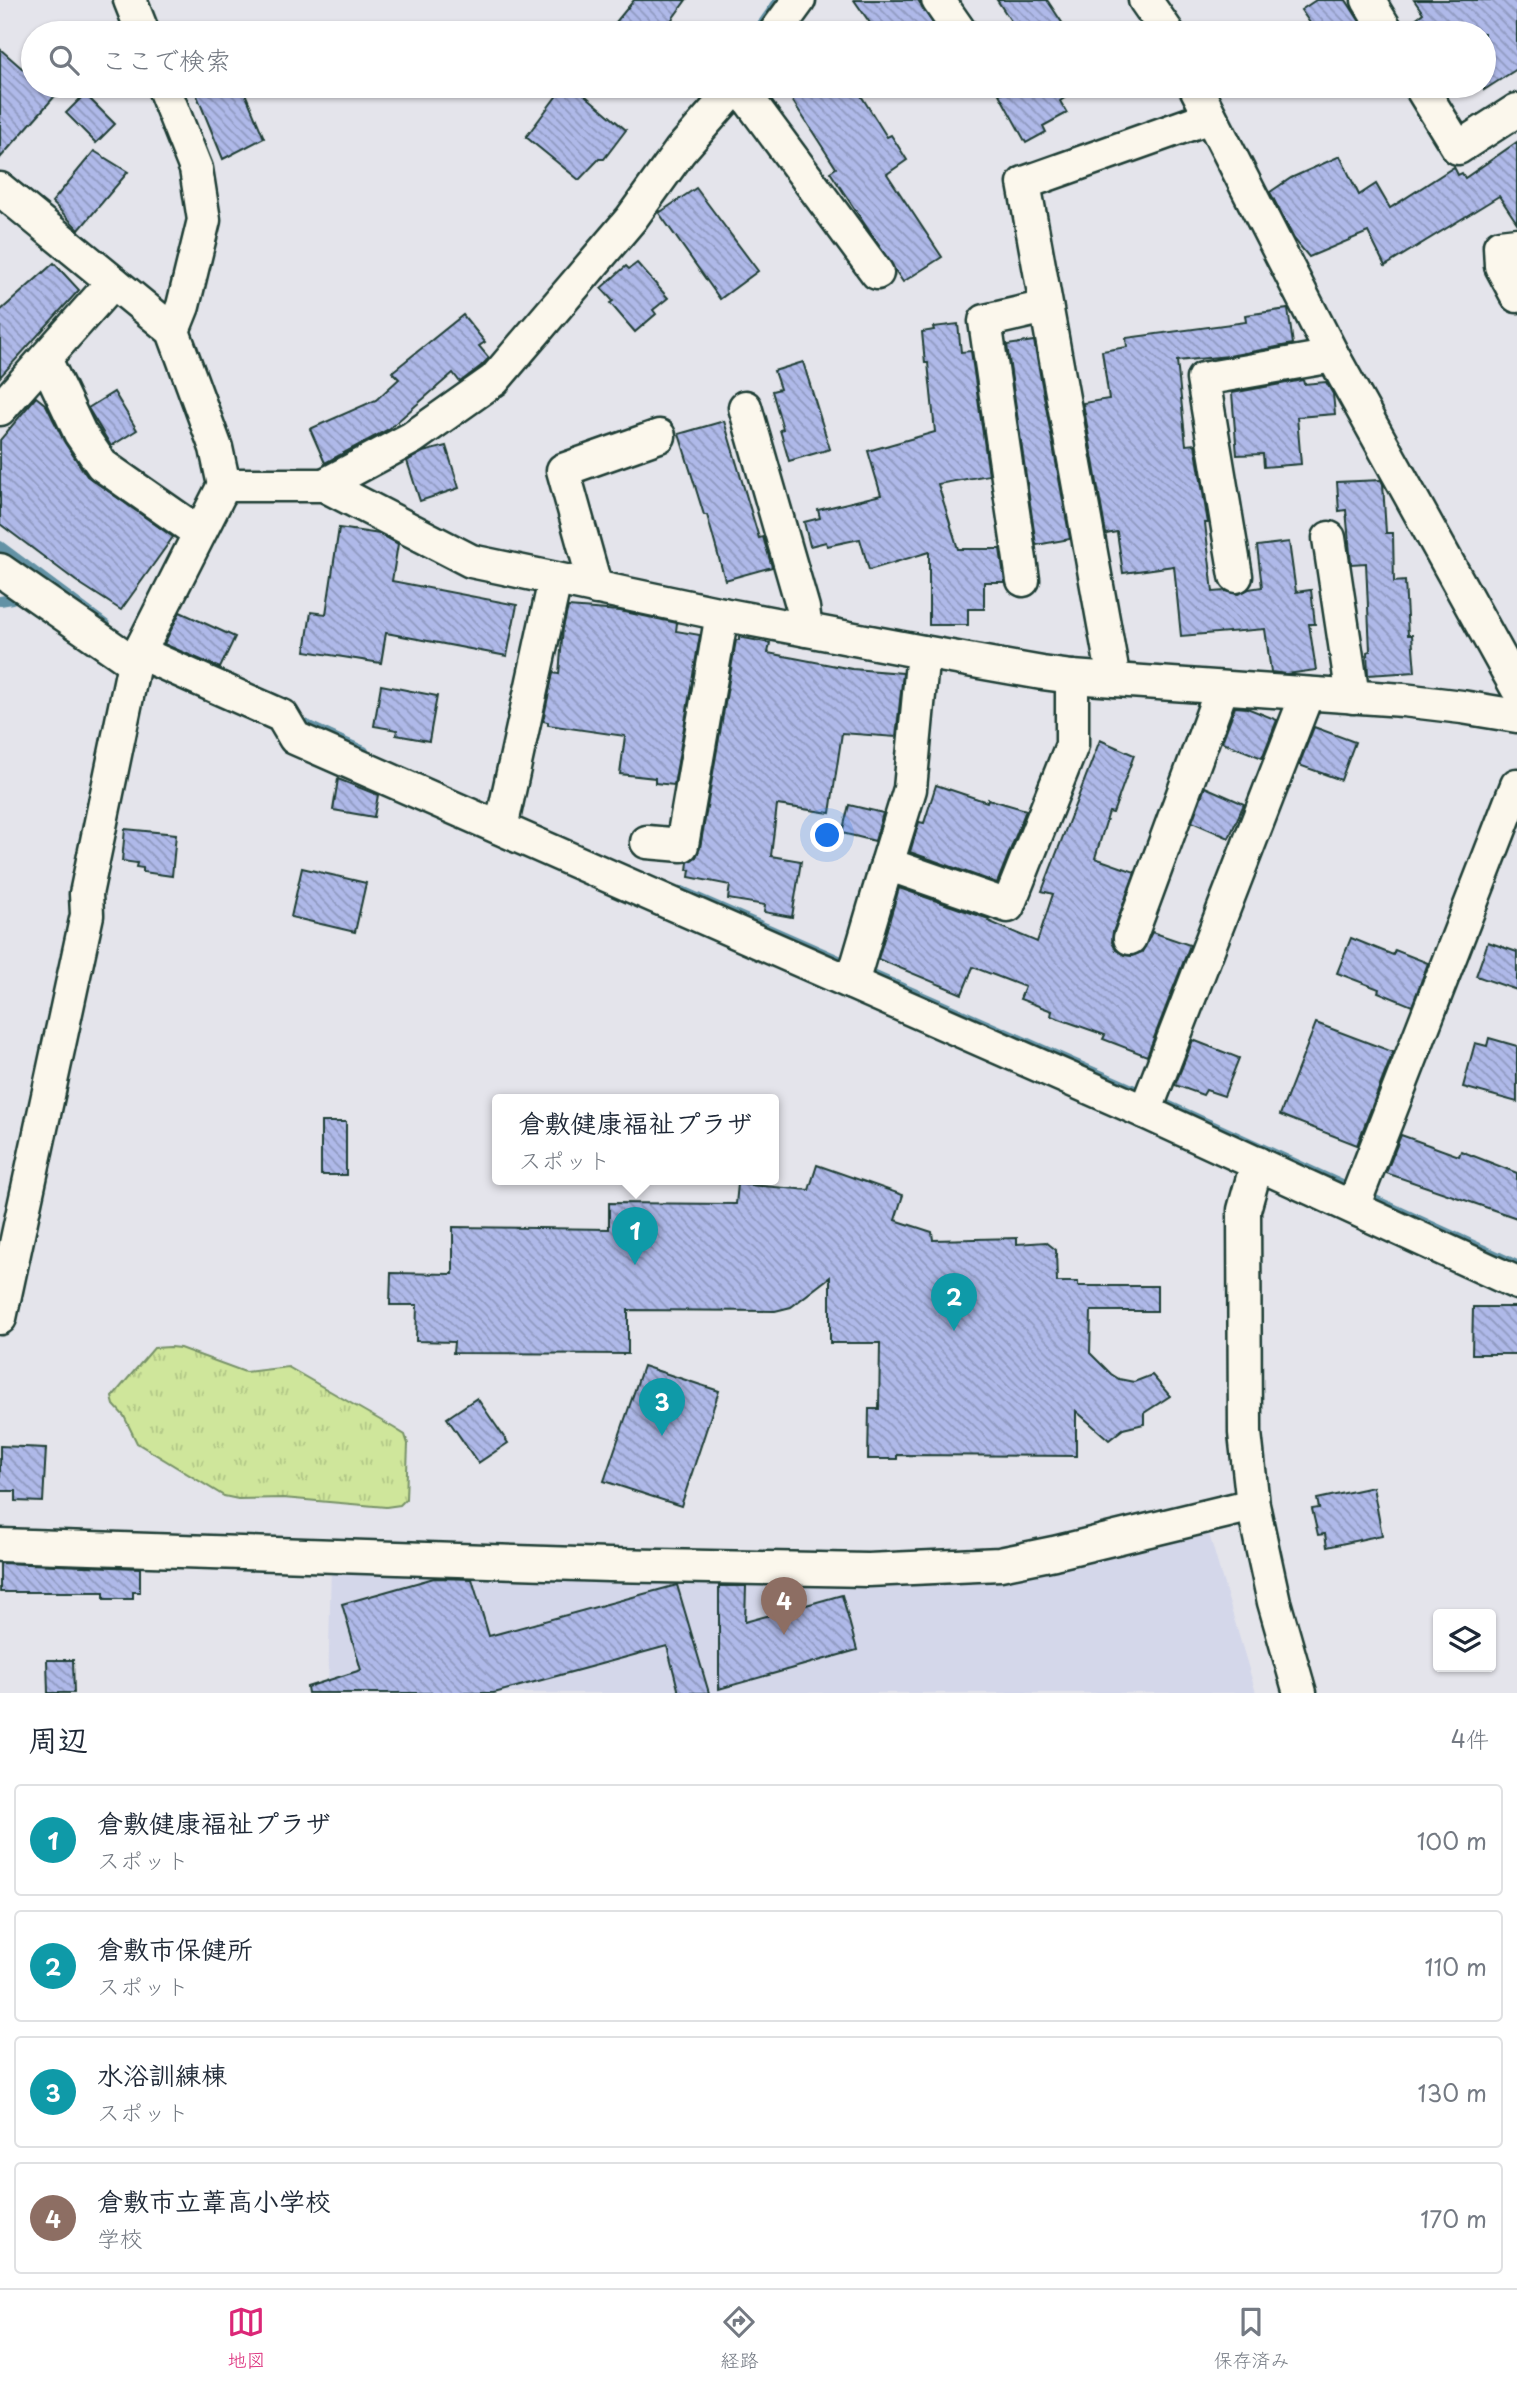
<!DOCTYPE html>
<html lang="ja">
<head>
<meta charset="utf-8">
<style>
	:root { --surface:#fff; --page:#f2f2f3; --text:#1f2937; --muted:#747a83; --line:#e0e1e3; --accent:#db2777 }
	body { margin:0; font-family:"Playpen Sans","Klee One",sans-serif; background:var(--page); color:var(--text) }
	.controls { position:absolute; right:21px; bottom:21px; display:grid; overflow:hidden; border-radius:7px; box-shadow:0 2px 5px #0004 }
	.controls button { width:63px; height:63px; display:grid; place-items:center; padding:0; border:0; border-bottom:2px solid var(--line); background:var(--surface); color:var(--text); font:35px sans-serif }
	.you { position:absolute; left:828px; top:836px; width:24px; height:24px; margin:-18px; border:5px solid #fff; border-radius:50%; background:#1a73e8; box-shadow:0 0 0 10px #1a73e833 }
	.badge { display:grid; place-items:center; width:46px; height:46px; border-radius:50%; background:var(--accent); color:#fff; font-size:23px; font-weight:700 }
	.pin { position:absolute; translate:-50% -58px; filter:drop-shadow(0 2px 4px #0008) }
	.pin::after { content:''; position:absolute; top:37px; width:24px; height:21px; background:inherit; clip-path:polygon(0 0,100% 0,50% 100%) }
	.popup { position:absolute; left:492px; top:1094px; width:287px; height:91px; box-sizing:border-box; display:grid; place-content:center; border-radius:7px; background:var(--surface); filter:drop-shadow(0 2px 5px #0005); font-size:23px; white-space:nowrap; color:var(--muted) }
	.popup b { font-size:26px; color:var(--text) }
	.popup::after { content:''; position:absolute; left:50%; top:100%; margin-left:-14px; border:14px solid transparent; border-top-color:var(--surface) }
	.list { margin:0; padding:0; list-style:none }
	h2 { display:flex; justify-content:space-between; align-items:center; height:91px; margin:0; padding:0 28px; font-size:30px }
	h2 small { font-size:23px; font-weight:400; color:var(--muted) }
	.list li { display:grid; grid-template-columns:46px 1fr auto; gap:21px; align-items:center; box-sizing:border-box; height:112px; margin:0 14px 14px; padding:0 14px; border:2px solid var(--line); border-radius:7px }
	.list b { display:block; font-size:26px; white-space:nowrap }
	.list p { margin:0; font-size:23px; white-space:nowrap; color:var(--muted) }
	.list em { font-size:23px; font-style:normal; color:var(--muted) }
	.icon { flex:none; width:38px; height:38px; fill:none; stroke:currentColor; stroke-width:2; stroke-linecap:round; stroke-linejoin:round }
	.map { position:relative; flex:none; width:1517px; height:1693px; overflow:hidden }
	.search { position:absolute; background:var(--surface); box-shadow:0 2px 5px #0004; left:21px; right:21px; top:21px; height:77px; display:flex; align-items:center; gap:18px; box-sizing:border-box; padding:0 24px; border-radius:38px; color:var(--muted); font-size:26px }
	.sheet { height:595px; background:var(--surface) }
	nav { display:flex; justify-content:space-around; align-items:center; box-sizing:border-box; height:98px; border-top:2px solid var(--line); background:var(--surface); font-size:19px; color:var(--muted) }
	nav a { display:grid; justify-items:center; gap:4px }
	nav .on { color:var(--accent) }
	.map>svg:first-child { display:block }
	.built { fill:#d4d7ea }
	.grass { fill:url(#grass-tufts); stroke:#779268; stroke-width:2 }
	.lines { fill:none; stroke-linecap:round; stroke-linejoin:round }
	.stream { stroke:#6392a5; stroke-width:10 }
	.building { fill:url(#building-back-hatch); stroke:#1f3d34; stroke-width:2 }
	.street-casing { stroke:#1f3d34; stroke-width:37 }
	.street { stroke:#fbf7ec; stroke-width:32 }
</style>
</head>
<body>
<div class="map">
<svg width="1517" height="1693" viewBox="0 0 1517 1693">
	<defs>
		<pattern id="grass-tufts" width="24" height="20" patternUnits="userSpaceOnUse" patternTransform="scale(1.75)"><rect width="24" height="20" fill="#cfe69b"/><path d="M3 7l-1-3M5 7V3M7 7l1-3M15 17l-1-3M17 17v-4M19 17l1-3" fill="none" stroke="#b1c686"/></pattern>
		<pattern id="building-back-hatch" width="6" height="6" patternUnits="userSpaceOnUse" patternTransform="scale(1.75)"><rect width="6" height="6" fill="#afb9e9"/><path d="M-1 5l2 2M0 0l6 6M5-1l2 2" fill="none" stroke="#8e98be"/></pattern>
	</defs>
	<rect width="100%" height="100%" fill="#e4e4eb"/>
	<filter id="ink" filterUnits="userSpaceOnUse"><feTurbulence type="fractalNoise" baseFrequency=".0143" numOctaves="2"/><feDisplacementMap in="SourceGraphic" scale="14" xChannelSelector="R" yChannelSelector="G"/><feConvolveMatrix kernelMatrix="1 2 1 2 8 2 1 2 1" color-interpolation-filters="sRGB"/></filter>
	<g filter="url(#ink)">
		<polygon class="built" points="1206,1524 1256,1693 328,1693 331,1563 853,1577"/>
		<polygon class="grass" points="170,1347 180,1348 245,1372 288,1367 394,1428 405,1435 408,1444 406,1499 400,1505 386,1507 283,1498 238,1499 224,1496 137,1443 124,1416 114,1405 112,1397 154,1348"/>
		<g class="lines">
			<g class="stream">
				<polyline points="756,33 779,0"/>
				<polyline points="0,546 106,625"/>
				<polyline points="0,601 12,599"/>
				<polyline points="298,721 364,751"/>
				<polyline points="682,891 1146,1095"/>
				<polyline points="1163,1103 1517,1265"/>
			</g>
		</g>
		<g class="building">
			<polygon points="634,0 686,0 662,33 607,33"/>
			<polygon points="854,0 918,0 939,33 877,33"/>
			<polygon points="997,0 1047,0 1069,33 1019,33"/>
			<polygon points="1316,0 1346,0 1367,33 1317,33 1301,10"/>
			<polygon points="1414,0 1517,0 1517,69 1484,90 1484,33 1406,33 1405,27 1423,13"/>
			<polygon points="0,49 33,78 33,86 43,86 55,96 0,158"/>
			<polygon points="193,86 242,86 264,138 223,159"/>
			<polygon points="564,86 574,86 626,130 604,159 599,159 579,180 526,137"/>
			<polygon points="783,86 855,86 887,137 891,135 907,160 887,174 942,257 903,282 830,172 836,168"/>
			<polygon points="1015,86 1083,86 1060,101 1067,113 1043,126 1046,132 1026,143 999,94"/>
			<polygon points="85,94 115,124 96,143 66,113"/>
			<polygon points="1517,142 1517,223 1499,196 1385,266 1368,232 1309,257 1294,239 1270,192 1291,178 1340,156 1359,195 1376,184 1390,208 1454,167 1458,175 1462,173 1465,178"/>
			<polygon points="94,151 128,172 79,230 52,202"/>
			<polygon points="696,188 758,271 720,299 659,213"/>
			<polygon points="54,263 79,290 0,377 0,311"/>
			<polygon points="637,263 668,298 653,310 656,314 635,332 610,303 613,301 601,288 626,266 629,269"/>
			<polygon points="1288,309 1293,344 1229,356 1177,361 1186,445 1195,444 1208,523 1205,523 1213,592 1226,591 1238,594 1249,589 1262,587 1257,546 1289,542 1296,592 1311,590 1315,624 1309,624 1316,670 1287,674 1271,672 1265,629 1181,636 1174,566 1123,573 1117,532 1106,534 1083,403 1109,399 1102,351 1127,347 1126,338 1246,322 1245,315"/>
			<polygon points="463,315 485,342 479,346 489,358 481,366 460,382 453,373 389,429 325,463 310,429 376,400 399,379 392,372"/>
			<polygon points="958,324 961,352 971,351 989,475 938,484 958,549 1000,549 1005,582 984,582 984,609 968,609 968,625 929,625 929,552 869,570 860,539 827,546 826,542 810,546 804,522 820,518 818,510 881,495 868,451 935,432 928,363 925,363 922,332 934,330 933,327"/>
			<polygon points="1034,341 1070,539 1036,545 1007,345"/>
			<polygon points="803,362 830,449 789,461 780,430 783,429 772,391 780,389 774,371"/>
			<polygon points="1303,380 1304,384 1326,382 1333,394 1335,414 1297,417 1301,464 1264,467 1263,454 1237,455 1232,393"/>
			<polygon points="114,392 137,430 111,446 88,408"/>
			<polygon points="36,397 46,405 65,443 87,476 173,537 121,610 76,581 0,524 0,440"/>
			<polygon points="724,421 759,538 763,537 772,567 725,580 707,515 704,515 679,434"/>
			<polygon points="446,446 459,488 420,501 407,461 423,452"/>
			<polygon points="1381,480 1383,484 1386,533 1393,533 1394,582 1405,581 1408,635 1412,635 1415,672 1368,675 1367,652 1370,651 1366,563 1351,564 1346,510 1339,511 1337,482"/>
			<polygon points="339,528 380,534 398,544 392,581 517,605 507,656 386,633 381,663 305,651 311,612 326,614"/>
			<polygon points="568,607 620,611 677,623 676,631 700,635 674,785 655,783 655,778 620,774 625,736 548,725 548,722 543,721 553,673 559,674 563,628"/>
			<polygon points="180,612 235,637 220,668 164,644"/>
			<polygon points="739,637 770,643 768,653 852,669 903,673 896,737 842,733 830,813 777,805 771,856 801,861 792,917 764,912 765,905 728,899 730,885 689,877 690,870 687,870 688,862 696,857 700,848 736,640 739,640"/>
			<polygon points="381,685 437,696 429,741 396,735 397,730 374,726"/>
			<polygon points="1235,707 1247,708 1277,720 1262,758 1222,742"/>
			<polygon points="1314,727 1355,742 1341,780 1299,765"/>
			<polygon points="1100,740 1134,755 1113,813 1109,812 1095,858 1135,872 1113,932 1112,942 1116,950 1124,955 1132,956 1142,952 1152,932 1190,945 1147,1056 1103,1039 1105,1035 1051,1016 1052,1011 1020,999 1025,987 973,967 962,994 878,959 899,888 989,919 988,921 1037,942 1053,894 1042,891"/>
			<polygon points="338,779 378,795 374,817 333,810"/>
			<polygon points="936,785 987,802 988,799 1026,810 997,883 910,852 919,822 924,823"/>
			<polygon points="1205,787 1244,804 1229,838 1192,822"/>
			<polygon points="849,805 883,813 875,841 842,833"/>
			<polygon points="125,829 176,834 172,876 143,872 143,868 136,867 137,863 122,861"/>
			<polygon points="302,868 366,883 355,932 291,917"/>
			<polygon points="1351,938 1393,955 1395,950 1428,963 1412,1006 1378,992 1379,989 1337,973"/>
			<polygon points="1488,942 1517,952 1517,990 1476,976"/>
			<polygon points="1316,1023 1393,1052 1357,1145 1280,1115"/>
			<polygon points="1489,1038 1517,1046 1517,1102 1463,1087 1475,1043 1487,1046"/>
			<polygon points="1193,1040 1239,1058 1224,1096 1206,1090 1203,1095 1175,1085"/>
			<rect x="321" y="1122" width="25" height="53"/>
			<polygon points="1401,1135 1459,1156 1461,1151 1517,1173 1517,1218 1386,1173"/>
			<polygon points="817,1165 903,1195 895,1220 932,1232 933,1240 1017,1238 1017,1244 1046,1242 1056,1250 1057,1282 1078,1282 1078,1286 1157,1286 1157,1311 1091,1311 1090,1353 1111,1374 1119,1379 1134,1382 1152,1375 1170,1396 1144,1413 1144,1424 1123,1429 1109,1440 1076,1411 1076,1456 897,1455 897,1459 868,1459 869,1409 879,1409 880,1343 830,1343 830,1277 791,1307 775,1311 628,1310 628,1354 453,1353 454,1342 416,1341 417,1305 390,1305 391,1273 453,1274 453,1227 609,1229 609,1203 736,1204 738,1184 809,1190"/>
			<polygon points="1473,1307 1517,1307 1517,1354 1472,1354"/>
			<polygon points="643,1366 719,1391 681,1506 604,1481"/>
			<polygon points="477,1398 508,1443 478,1463 447,1418"/>
			<polygon points="0,1446 46,1448 43,1502 16,1501 16,1491 0,1491"/>
			<polygon points="1373,1487 1382,1535 1327,1547 1325,1534 1318,1535 1312,1509 1319,1508 1317,1499"/>
			<polygon points="0,1563 140,1568 140,1592 133,1592 133,1599 104,1599 104,1592 0,1592"/>
			<polygon points="434,1578 472,1579 489,1636 677,1585 709,1693 679,1693 667,1646 494,1693 308,1693 307,1687 361,1670 342,1604"/>
			<polygon points="719,1586 746,1586 745,1622 842,1595 857,1650 719,1689"/>
			<polygon points="47,1660 73,1660 74,1693 48,1693"/>
		</g>
		<g class="lines">
			<g class="street-casing">
				<g id="street">
					<polyline points="130,0 143,33"/>
					<polyline points="938,0 961,33"/>
					<polyline points="1145,0 1168,33"/>
					<polyline points="1368,0 1388,33"/>
					<polyline points="775,33 799,0"/>
					<polyline points="163,86 196,169 204,220 183,306 173,331"/>
					<polyline points="739,86 877,273"/>
					<polyline points="1195,86 1333,356 1517,688"/>
					<polyline points="1420,86 1458,148 1517,110"/>
					<polyline points="0,189 173,331 216,448 224,485 134,663 86,894 87,915 0,1318"/>
					<polyline points="1517,244 1500,246 1501,266 1517,296"/>
					<polyline points="45,359 80,433 102,465 199,533"/>
					<polyline points="745,407 803,608 806,630"/>
					<polyline points="0,409 113,282"/>
					<polyline points="224,485 324,485 471,561 722,614 923,652 1042,673 1072,677 1403,700 1462,707 1517,716"/>
					<polyline points="324,485 412,438 494,380 631,219 680,151 737,86"/>
					<polyline points="1329,538 1353,697"/>
					<polyline points="0,570 134,663"/>
					<polyline points="1236,576 1203,379 1333,356"/>
					<polyline points="1023,580 985,321 1046,307"/>
					<polyline points="596,588 563,470 659,436"/>
					<polyline points="138,652 282,716 295,738 1145,1112 1517,1283"/>
					<polyline points="1114,680 1024,183 1210,117"/>
					<polyline points="501,828 555,580"/>
					<polyline points="647,842 682,845 722,614"/>
					<polyline points="887,864 910,789 923,652"/>
					<polyline points="1130,938 1222,688"/>
					<polyline points="852,983 887,864 1008,906 1072,745 1072,677"/>
					<polyline points="1145,1112 1307,694"/>
					<polyline points="1257,1163 1244,1210 1245,1433 1253,1505 1274,1602 1300,1693"/>
					<polyline points="1353,1207 1517,785"/>
					<polyline points="0,1545 609,1565 868,1570 1000,1564 1054,1553 1253,1505"/>
				</g>
			</g>
			<use href="#street" class="street"/>
		</g>
	</g>
</svg>
<div class="controls">
<button><svg class="icon" aria-label="layers" viewBox="0 0 24 24"><path d="M12 4l9 5-9 5-9-5zM3 14l9 5 9-5"/></svg></button>
</div>
<div class="you"></div>
<div class="pin badge" style="left:635px;top:1265px;background:#0f9aa8">1</div>
<div class="popup"><b>倉敷健康福祉プラザ</b>スポット</div>
<div class="pin badge" style="left:954px;top:1331px;background:#0f9aa8">2</div>
<div class="pin badge" style="left:662px;top:1436px;background:#0f9aa8">3</div>
<div class="pin badge" style="left:784px;top:1635px;background:#8d6e63">4</div>
<div class="search"><svg class="icon" aria-label="search" viewBox="0 0 24 24"><circle cx="10" cy="10" r="6"/><path d="M15 15l6 6"/></svg>ここで検索</div>
</div>
<section class="sheet">
<h2>周辺<small>4件</small></h2>
<ul class="list">
<li><span class="badge" style="background:#0f9aa8">1</span><div><b>倉敷健康福祉プラザ</b><p>スポット</p></div><em>100 m</em></li>
<li><span class="badge" style="background:#0f9aa8">2</span><div><b>倉敷市保健所</b><p>スポット</p></div><em>110 m</em></li>
<li><span class="badge" style="background:#0f9aa8">3</span><div><b>水浴訓練棟</b><p>スポット</p></div><em>130 m</em></li>
<li><span class="badge" style="background:#8d6e63">4</span><div><b>倉敷市立葦高小学校</b><p>学校</p></div><em>170 m</em></li>
</ul>
</section>
<nav>
<a class="on"><svg class="icon" aria-label="map" viewBox="0 0 24 24"><path d="M3 6l6-2 6 2 6-2v14l-6 2-6-2-6 2zM9 4v14M15 6v14"/></svg>地図</a>
<a><svg class="icon" aria-label="directions" viewBox="0 0 24 24"><path d="M12 3l9 9-9 9-9-9zM9 14v-3h6M13 9l2 2-2 2"/></svg>経路</a>
<a><svg class="icon" aria-label="saved" viewBox="0 0 24 24"><path d="M7 4h10v16l-5-4-5 4z"/></svg>保存済み</a>
</nav>
</body>
</html>
